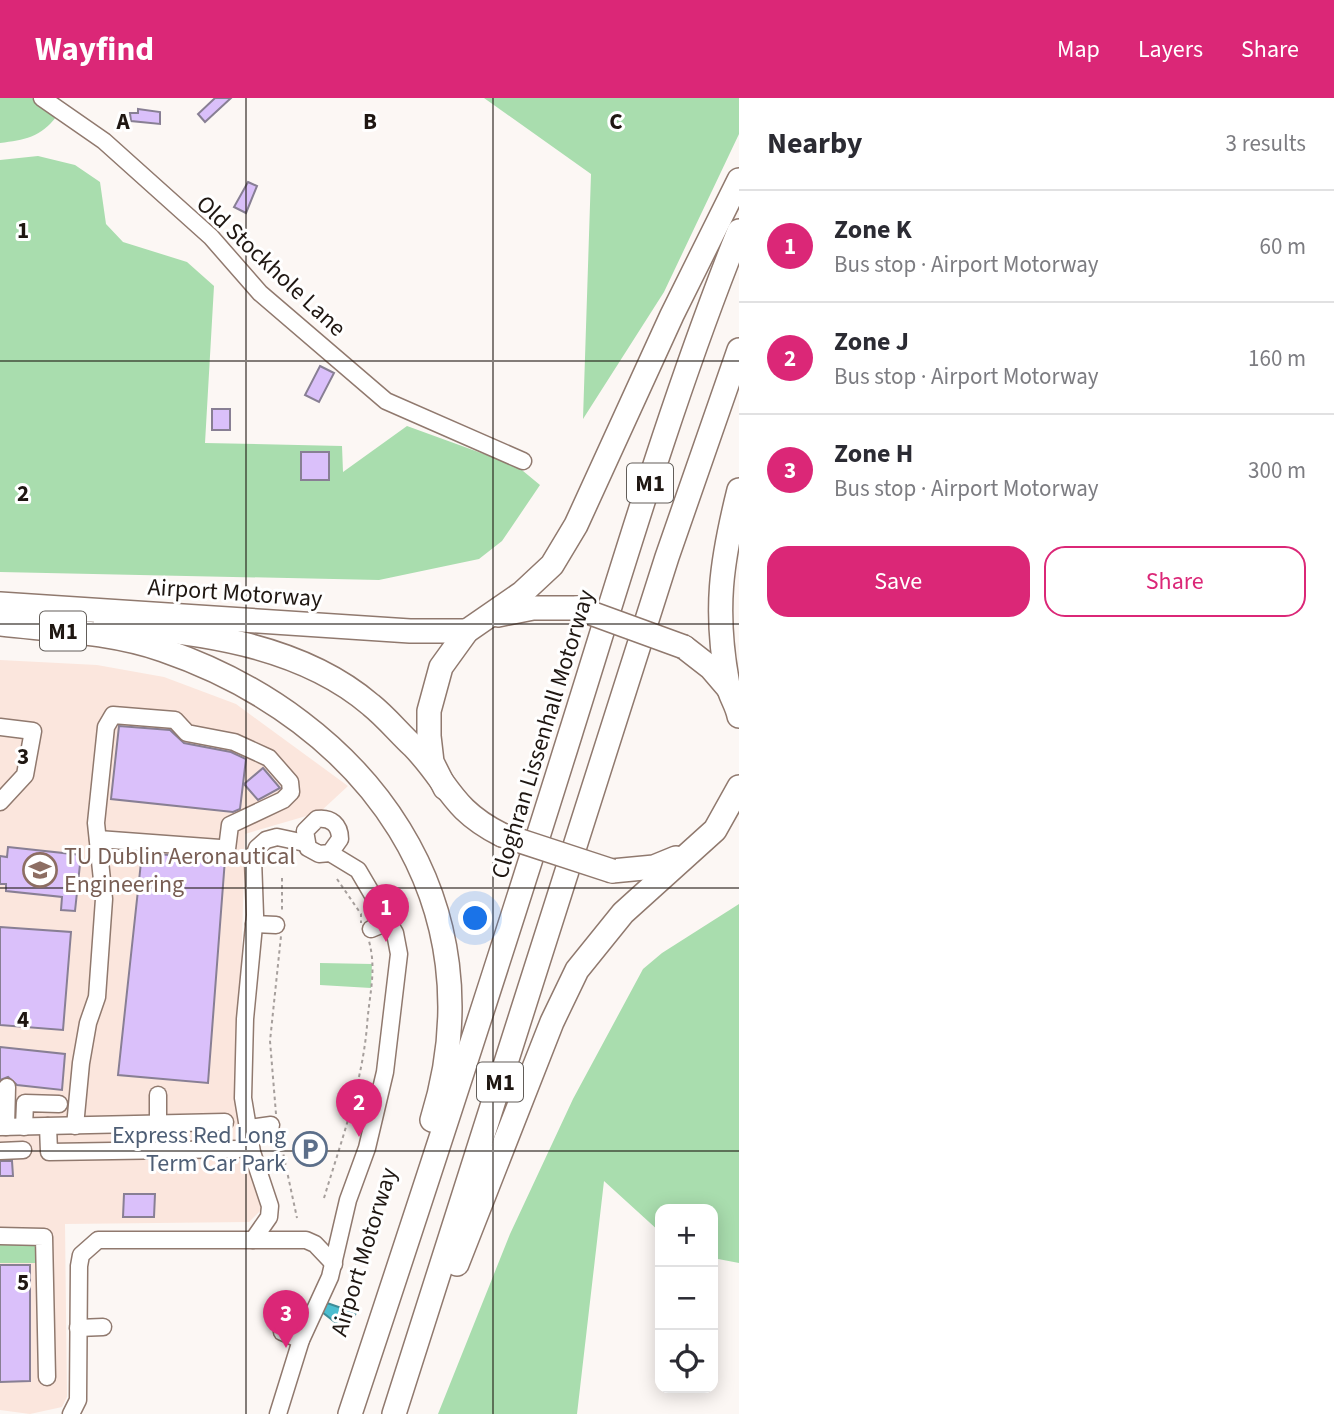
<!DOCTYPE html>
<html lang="en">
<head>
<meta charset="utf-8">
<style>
	:root { --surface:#fff; --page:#f2f2f3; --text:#2b2b33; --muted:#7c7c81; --line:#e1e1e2; --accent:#db2777 }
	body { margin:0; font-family:"Source Sans 3",sans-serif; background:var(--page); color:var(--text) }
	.controls { position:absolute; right:21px; bottom:21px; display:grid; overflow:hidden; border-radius:14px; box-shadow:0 4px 18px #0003 }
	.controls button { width:63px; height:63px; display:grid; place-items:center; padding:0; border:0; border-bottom:2px solid var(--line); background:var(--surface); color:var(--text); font:35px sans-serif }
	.you { position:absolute; left:476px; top:821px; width:24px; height:24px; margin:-18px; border:5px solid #fff; border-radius:50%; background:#1a73e8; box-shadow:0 0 0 10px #1a73e833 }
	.badge { display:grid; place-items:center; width:46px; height:46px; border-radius:50%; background:var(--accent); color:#fff; font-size:23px; font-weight:700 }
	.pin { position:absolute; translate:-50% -58px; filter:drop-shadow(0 2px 4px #0008) }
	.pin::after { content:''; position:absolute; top:37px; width:24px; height:21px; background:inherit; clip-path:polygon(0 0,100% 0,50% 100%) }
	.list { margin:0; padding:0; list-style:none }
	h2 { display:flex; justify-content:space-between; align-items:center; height:91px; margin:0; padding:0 28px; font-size:30px }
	h2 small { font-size:23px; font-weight:400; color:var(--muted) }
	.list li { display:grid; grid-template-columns:46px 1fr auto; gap:21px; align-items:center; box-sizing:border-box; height:112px; padding:0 28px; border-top:2px solid var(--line) }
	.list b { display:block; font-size:26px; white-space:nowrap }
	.list p { margin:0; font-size:23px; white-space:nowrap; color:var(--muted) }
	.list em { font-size:23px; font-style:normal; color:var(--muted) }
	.actions { display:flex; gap:14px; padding:21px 28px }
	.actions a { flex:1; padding:16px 0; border:2px solid var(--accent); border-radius:21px; text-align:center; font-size:24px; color:var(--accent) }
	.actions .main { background:var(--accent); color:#fff }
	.icon { flex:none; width:38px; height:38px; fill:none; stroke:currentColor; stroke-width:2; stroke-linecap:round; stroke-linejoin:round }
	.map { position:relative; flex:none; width:739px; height:1316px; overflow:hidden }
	header { display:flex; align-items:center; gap:42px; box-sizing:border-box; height:98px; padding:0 35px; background:var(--accent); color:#fff }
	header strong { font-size:33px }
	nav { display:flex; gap:38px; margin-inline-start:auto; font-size:24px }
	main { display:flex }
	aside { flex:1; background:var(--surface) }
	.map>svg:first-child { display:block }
	.built { fill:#fbe6dd }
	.green { fill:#a9ddae }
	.water { fill:#4bbed0; stroke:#3e8c97; stroke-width:2 }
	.building { fill:#dac0fa; stroke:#887f94; stroke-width:2 }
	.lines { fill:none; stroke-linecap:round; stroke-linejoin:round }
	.minor-casing { stroke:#90796e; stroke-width:19 }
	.highway-casing { stroke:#90796e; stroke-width:26 }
	.path { stroke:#a69f9c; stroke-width:2; stroke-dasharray:3.5 3.5; stroke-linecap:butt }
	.minor { stroke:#fff; stroke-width:16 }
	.highway { stroke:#fff; stroke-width:23 }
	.highway-bridge-casing { stroke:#90796e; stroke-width:26; stroke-linecap:butt }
	.highway-bridge { stroke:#fff; stroke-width:23 }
	.grid { fill:none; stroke:#1f1712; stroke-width:2; stroke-opacity:0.55 }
	.labels { text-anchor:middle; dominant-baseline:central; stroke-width:6; stroke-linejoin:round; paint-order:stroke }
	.shield { fill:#fff; stroke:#625d59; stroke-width:2 }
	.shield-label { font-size:23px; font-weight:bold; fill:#1f1712 }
	.street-label { font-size:24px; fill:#1f1712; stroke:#fff }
	.education-label { font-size:24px; fill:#785e54; stroke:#fff; text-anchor:start }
	.service-label { font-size:24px; fill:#4e5e75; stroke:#fff; text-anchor:end }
	.grid-label { font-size:23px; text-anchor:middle; font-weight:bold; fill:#1f1712; stroke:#fff; stroke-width:6; stroke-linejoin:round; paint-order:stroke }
</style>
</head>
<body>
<header>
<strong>Wayfind</strong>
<nav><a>Map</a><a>Layers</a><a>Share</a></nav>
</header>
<main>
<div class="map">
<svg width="739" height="1316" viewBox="0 0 739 1316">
	<rect width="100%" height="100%" fill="#fcf7f4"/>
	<polygon class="built" points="0,562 97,567 164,579 236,606 348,688 320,714 245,736 237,1019 266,1107 249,1124 65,1126 67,1299 62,1309 30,1316 0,1312"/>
	<g class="green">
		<path d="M0,0H32L56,19C41,39 24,42 0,45Z"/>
		<polygon points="484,0 739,0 739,36 664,194 583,321 591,76"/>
		<polygon points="38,58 75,67 100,84 106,126 123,144 187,164 214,188 205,345 342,348 343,374 407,328 517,368 540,387 502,443 479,461 379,482 0,474 0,62"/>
		<polygon points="739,806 739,1165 713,1160 713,1111 660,1111 660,1134 604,1083 577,1316 438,1316 510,1136 573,1001 643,871 662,855"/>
		<polygon points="320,865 372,866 371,890 320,887"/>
		<polygon points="0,1139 38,1140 44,1165 0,1165"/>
	</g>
	<polygon class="water" points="327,1205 356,1215 345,1232 322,1214"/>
	<g class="building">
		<polygon points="215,0 231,0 205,24 198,16"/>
		<polygon points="138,11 160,14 160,26 131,23 130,15 138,15"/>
		<polygon points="248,84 257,88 246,115 234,109"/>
		<polygon points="320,268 334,275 319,304 305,297"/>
		<rect x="212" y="311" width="18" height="21"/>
		<rect x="301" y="354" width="28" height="28"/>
		<polygon points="119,628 170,632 184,645 231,654 246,661 240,711 233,714 111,701"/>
		<polygon points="263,670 280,690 258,702 244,686"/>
		<polygon points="8,749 81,757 75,813 61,812 62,799 6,793 6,786 0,786 0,758 7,759"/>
		<polygon points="142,755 225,761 208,985 118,977"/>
		<polygon points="0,829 71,834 63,932 0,927"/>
		<polygon points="0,949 65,956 62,992 17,987 8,979 0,982"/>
		<polygon points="0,1063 12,1063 13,1078 0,1078"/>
		<polygon points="124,1096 155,1096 154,1119 123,1119"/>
		<polygon points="0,1167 30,1167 30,1283 0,1284"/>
	</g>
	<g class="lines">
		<g class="minor-casing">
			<g id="minor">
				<polyline points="42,0 104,43 211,139 260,195 386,303 523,363"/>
				<polyline points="0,629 33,633 25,677 0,704"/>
				<polyline points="98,741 220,750"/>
				<polyline points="254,826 276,827"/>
				<polyline points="371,831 388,824"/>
				<polyline points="158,997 158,1026"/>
				<polyline points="48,1028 49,1054 239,1051"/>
				<polyline points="75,1028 81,965 88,925 97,899 104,801 96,725 106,629 113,617 175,622 187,635 234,644 269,660 290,684 291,694 283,702 230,727 227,751"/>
				<polyline points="0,1029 225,1024"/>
				<polyline points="6,1029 7,989"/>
				<polyline points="24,1029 25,1005 59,1006"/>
				<polyline points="248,1030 271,1027"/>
				<polyline points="0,1053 23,1052"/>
				<polyline points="0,1138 44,1139 47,1279"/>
				<polyline points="253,1142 269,1119 270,1108 252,1054 243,1000 245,921 255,817 253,761 257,750 266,742 277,739 305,745"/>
				<polyline points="78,1230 103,1229"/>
				<polyline points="282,1234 301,1242"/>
				<polyline points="71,1316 78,1302 79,1168 81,1157 98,1142 306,1142 315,1146 334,1166"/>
				<path d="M278,1316L301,1242L330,1179L348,1102L367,1050L385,974L399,856L395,835L358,772L330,755L319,756L308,750L305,733L317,721C331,719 340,727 340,741L330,755"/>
			</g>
		</g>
		<g class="highway-casing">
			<g id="highway">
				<path d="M739,392C721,464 714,513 728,587C730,598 737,607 739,618"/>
				<polyline points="0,506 410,533 467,533"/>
				<polyline points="498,517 533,510 577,510"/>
				<path d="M0,526C53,532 112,534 163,552C367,622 500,804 432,1022"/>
				<path d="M105,527C194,533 300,546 371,607C386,619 399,635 413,648C449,685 450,711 502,737"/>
				<polyline points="684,549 711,570 729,591"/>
				<polyline points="445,690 432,664 429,638 429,613 441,569 467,533 522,495 552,467 576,427 672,217 739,82"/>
				<polyline points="612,773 654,769 676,760"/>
				<polyline points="457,1166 552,924 577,872 623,815 715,732 739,689"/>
				<path d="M350,1316C425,1090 499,864 570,637C623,468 673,297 739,133"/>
				<polyline points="394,1316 667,459 739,252"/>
			</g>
		</g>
		<g class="path">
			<polyline points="282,780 282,815"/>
			<polyline points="337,781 361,816 361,825"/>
			<polyline points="276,1016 270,943 281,838"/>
			<polyline points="279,1036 297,1120"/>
			<path d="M324,1100C341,1044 362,986 367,928C369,897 377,873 369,843"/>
		</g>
		<use href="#minor" class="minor"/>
		<use href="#highway" class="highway"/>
		<g class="highway-bridge-casing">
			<g id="highway-bridge">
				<polyline points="577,510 684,549"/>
				<polyline points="502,737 612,773"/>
			</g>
		</g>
		<use href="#highway-bridge" class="highway-bridge"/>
	</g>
	<path class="grid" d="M246,0V1316M493,0V1316M0,263H739M0,526H739M0,790H739M0,1053H739"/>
	<defs>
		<g id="university-ring" transform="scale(1.75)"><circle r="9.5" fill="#fff" stroke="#8d6e63" stroke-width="1.5"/><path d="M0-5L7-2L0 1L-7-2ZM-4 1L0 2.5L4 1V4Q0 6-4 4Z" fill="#8d6e63"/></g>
		<g id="parking-ring" transform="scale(1.75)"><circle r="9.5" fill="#fff" stroke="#5c6f8a" stroke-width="1.5"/><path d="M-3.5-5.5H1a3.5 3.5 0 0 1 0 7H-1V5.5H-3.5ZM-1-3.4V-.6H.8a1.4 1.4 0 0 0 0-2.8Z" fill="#5c6f8a"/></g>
	</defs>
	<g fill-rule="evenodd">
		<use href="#university-ring" x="40" y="772"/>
		<use href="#parking-ring" x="310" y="1051"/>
	</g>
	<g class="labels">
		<g class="shield">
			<rect x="627" y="365.5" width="46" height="39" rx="5"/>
			<rect x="40" y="513.5" width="46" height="39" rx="5"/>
			<rect x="477" y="964.5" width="46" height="39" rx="5"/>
		</g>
		<g class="shield-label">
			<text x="650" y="385">M1</text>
			<text x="63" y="533">M1</text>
			<text x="500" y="984">M1</text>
		</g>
		<g class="street-label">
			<text transform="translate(271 168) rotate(43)">Old Stockhole Lane</text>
			<text transform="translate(235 495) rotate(4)">Airport Motorway</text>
			<text transform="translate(543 636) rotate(-73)">Cloghran Lissenhall Motorway</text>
			<text transform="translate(364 1154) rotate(-73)">Airport Motorway</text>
		</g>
		<g class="education-label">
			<text x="64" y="758">TU Dublin Aeronautical<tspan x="64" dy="28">Engineering</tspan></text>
		</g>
		<g class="service-label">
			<text x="286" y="1037">Express Red Long<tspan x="286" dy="28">Term Car Park</tspan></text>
		</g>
	</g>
	<g class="grid-label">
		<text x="123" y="31">A</text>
		<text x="370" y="31">B</text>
		<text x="616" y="31">C</text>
		<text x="23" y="140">1</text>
		<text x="23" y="403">2</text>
		<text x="23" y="666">3</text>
		<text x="23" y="929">4</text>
		<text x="23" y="1192">5</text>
	</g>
</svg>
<div class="controls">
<button>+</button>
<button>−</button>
<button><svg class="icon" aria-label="locate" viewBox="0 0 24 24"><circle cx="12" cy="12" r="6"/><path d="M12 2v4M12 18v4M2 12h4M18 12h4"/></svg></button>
</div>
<div class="you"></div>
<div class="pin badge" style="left:386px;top:844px">1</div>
<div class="pin badge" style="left:359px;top:1039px">2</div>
<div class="pin badge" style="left:286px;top:1250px">3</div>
</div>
<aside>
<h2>Nearby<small>3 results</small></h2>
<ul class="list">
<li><span class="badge">1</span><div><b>Zone K</b><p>Bus stop · Airport Motorway</p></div><em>60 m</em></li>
<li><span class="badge">2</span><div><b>Zone J</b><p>Bus stop · Airport Motorway</p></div><em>160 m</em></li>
<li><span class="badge">3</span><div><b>Zone H</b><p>Bus stop · Airport Motorway</p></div><em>300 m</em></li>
</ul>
<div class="actions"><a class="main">Save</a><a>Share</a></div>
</aside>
</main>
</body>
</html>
